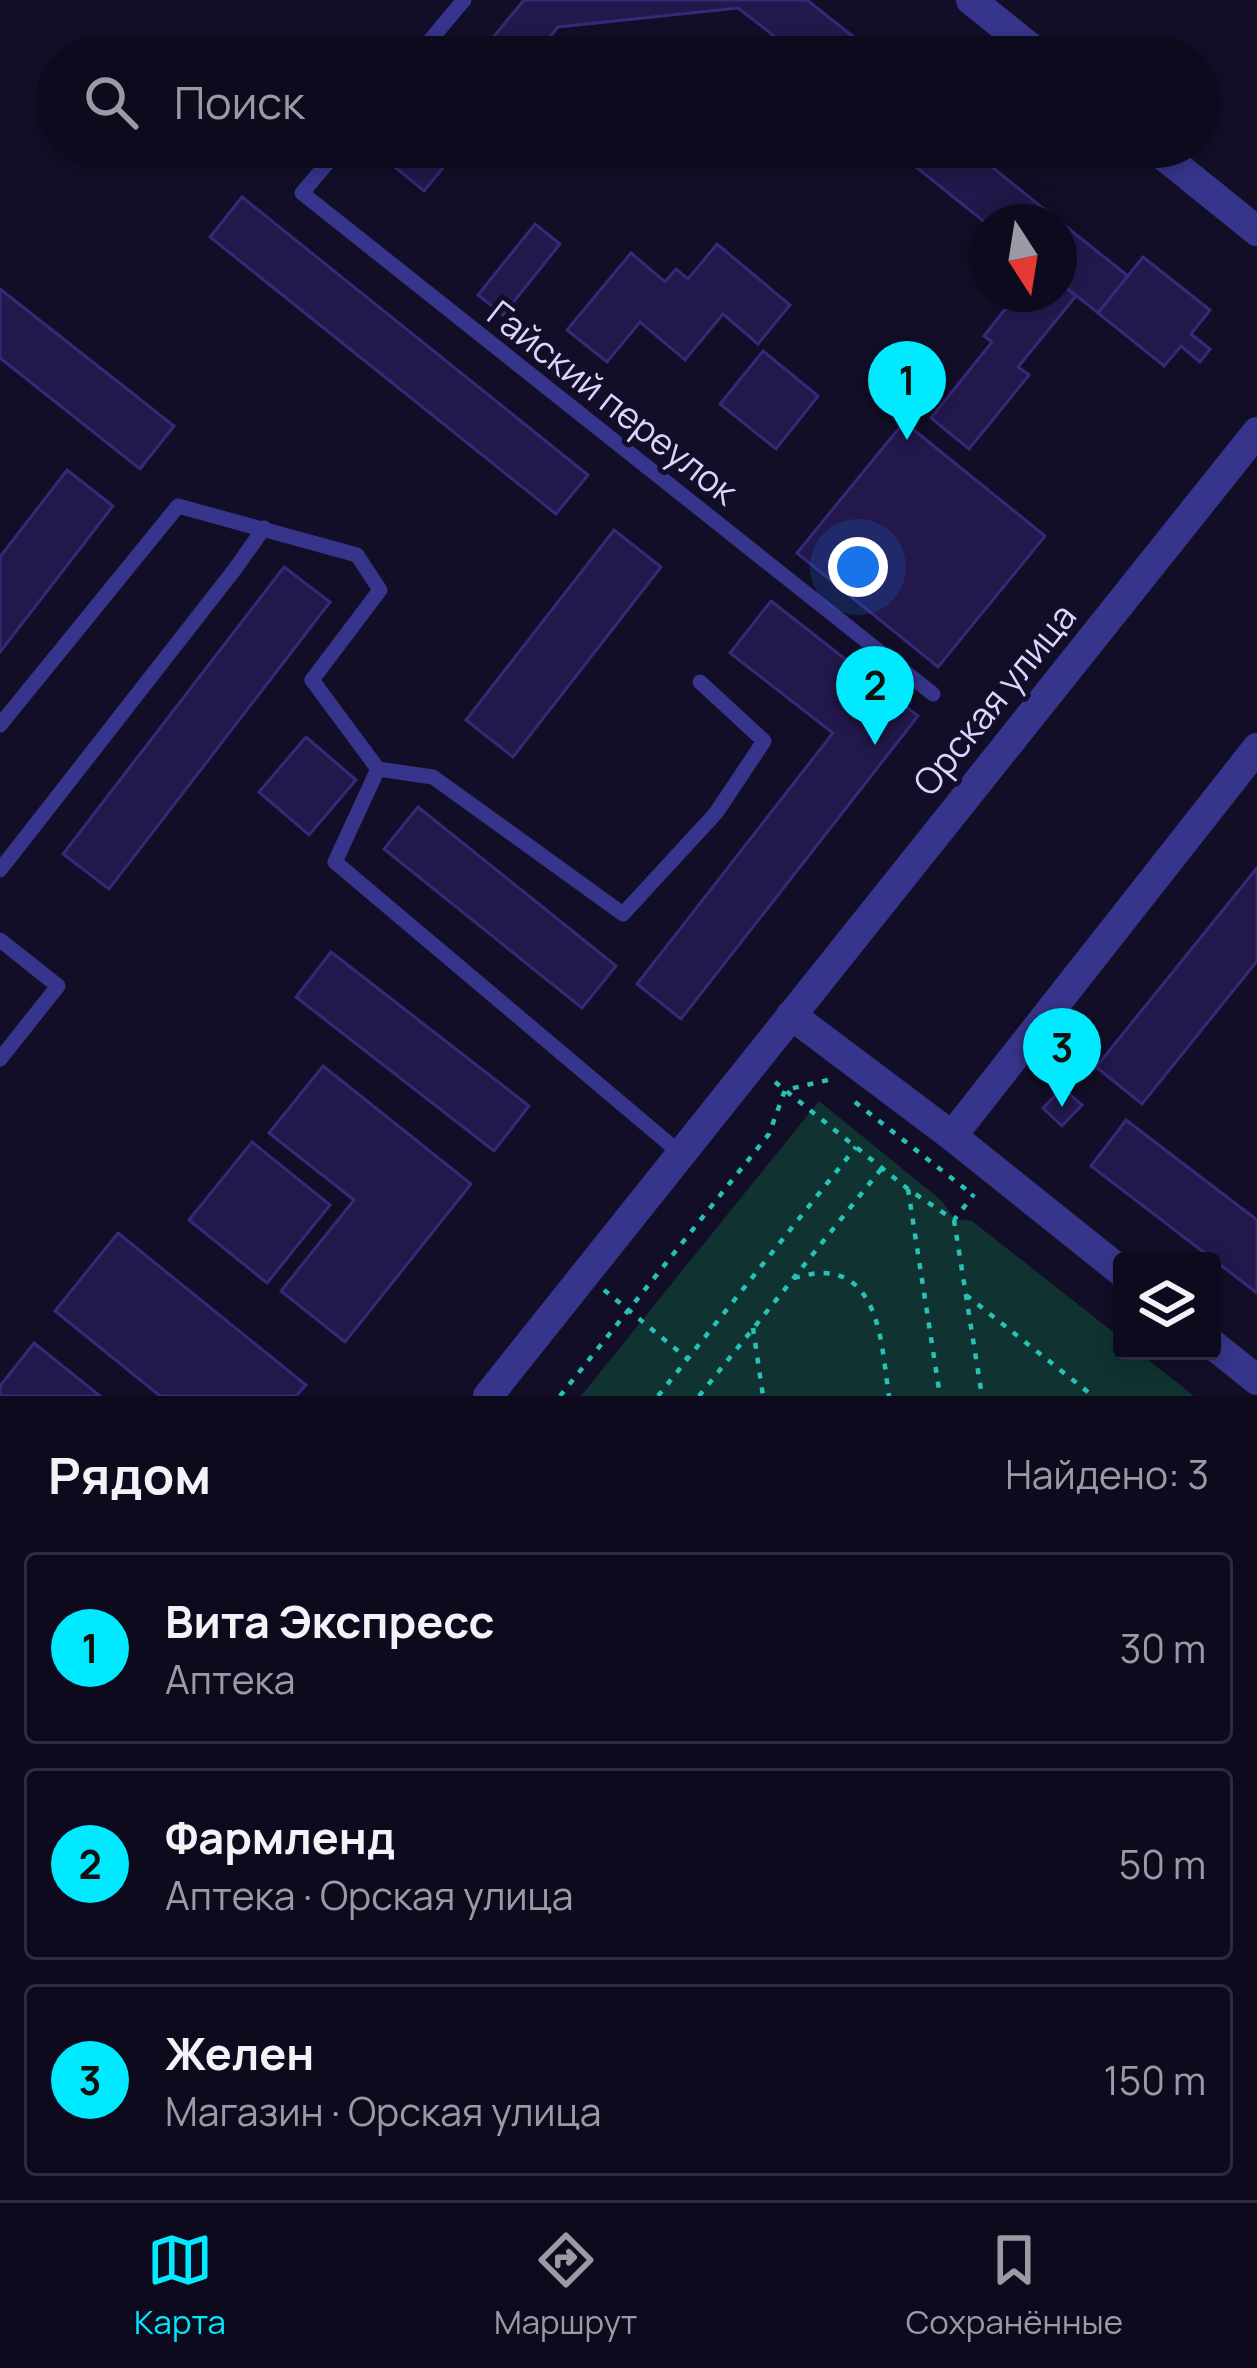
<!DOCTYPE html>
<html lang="ru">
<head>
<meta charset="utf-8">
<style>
	:root { --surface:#0e0a1e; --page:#1c182b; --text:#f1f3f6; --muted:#9b9aa4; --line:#2e2b3c; --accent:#01e9ff }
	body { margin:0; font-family:Manrope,sans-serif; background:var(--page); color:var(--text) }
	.controls { position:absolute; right:36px; bottom:36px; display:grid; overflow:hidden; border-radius:12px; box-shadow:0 6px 18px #0003 }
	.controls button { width:108px; height:108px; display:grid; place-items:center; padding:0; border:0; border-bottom:3px solid var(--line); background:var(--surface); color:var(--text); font:60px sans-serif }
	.compass { position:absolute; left:969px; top:204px; width:108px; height:108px; border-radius:50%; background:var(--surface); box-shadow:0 6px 18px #0003; rotate:168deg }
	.you { position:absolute; left:858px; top:567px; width:42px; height:42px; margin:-30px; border:9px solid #fff; border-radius:50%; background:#1a73e8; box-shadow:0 0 0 18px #1a73e833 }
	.badge { display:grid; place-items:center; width:78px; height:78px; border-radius:50%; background:var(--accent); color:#111; font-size:39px; font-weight:700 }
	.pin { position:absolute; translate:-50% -99px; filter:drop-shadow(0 3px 6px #0008) }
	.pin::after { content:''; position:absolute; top:63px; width:42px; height:36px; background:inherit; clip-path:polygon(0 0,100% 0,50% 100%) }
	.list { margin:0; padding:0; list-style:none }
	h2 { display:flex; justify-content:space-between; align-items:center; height:156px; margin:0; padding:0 48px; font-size:51px }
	h2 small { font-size:39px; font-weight:400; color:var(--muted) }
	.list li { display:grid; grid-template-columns:78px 1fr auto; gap:36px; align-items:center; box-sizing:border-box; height:192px; margin:0 24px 24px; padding:0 24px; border:3px solid var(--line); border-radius:12px }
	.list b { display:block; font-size:45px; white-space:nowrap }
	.list p { margin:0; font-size:39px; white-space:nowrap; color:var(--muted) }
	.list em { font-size:39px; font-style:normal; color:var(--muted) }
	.icon { flex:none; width:66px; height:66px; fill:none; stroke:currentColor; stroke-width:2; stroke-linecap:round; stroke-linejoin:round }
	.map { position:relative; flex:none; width:1257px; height:1396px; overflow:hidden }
	.search { position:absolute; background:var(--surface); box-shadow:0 6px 18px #0003; left:36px; right:36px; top:36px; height:132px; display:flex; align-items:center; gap:30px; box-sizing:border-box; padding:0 42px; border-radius:66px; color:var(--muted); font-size:45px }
	.sheet { height:804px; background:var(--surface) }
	nav { display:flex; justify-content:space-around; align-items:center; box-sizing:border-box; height:168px; border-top:3px solid var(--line); background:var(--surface); font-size:33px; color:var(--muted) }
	nav a { display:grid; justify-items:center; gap:6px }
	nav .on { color:var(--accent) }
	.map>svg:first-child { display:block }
	.park { fill:#103331 }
	.building { fill:#22184b; stroke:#372878; stroke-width:3 }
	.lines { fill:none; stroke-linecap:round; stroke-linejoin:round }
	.path { stroke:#26c2b6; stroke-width:4.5; stroke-dasharray:6 9; stroke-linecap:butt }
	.service { stroke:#37358b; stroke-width:15 }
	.tertiary { stroke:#37358b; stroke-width:30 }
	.labels { text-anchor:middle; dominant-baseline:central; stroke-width:10; stroke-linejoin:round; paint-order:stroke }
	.street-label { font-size:36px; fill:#d9d5ff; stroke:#120e28 }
</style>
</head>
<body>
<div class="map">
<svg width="1257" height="1396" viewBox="0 0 1257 1396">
	<rect width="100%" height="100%" fill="#120e28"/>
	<polygon class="park" points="819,1101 942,1201 954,1219 972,1221 1122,1339 1122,1351 1137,1351 1194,1396 581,1396"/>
	<g class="building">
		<polygon points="524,0 807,0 879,57 801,57 738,8 558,27 534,57 477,57"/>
		<polygon points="404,147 460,147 424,191 390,163"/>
		<polygon points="899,147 967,147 1069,229 1059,242 1059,222 987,224 896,151"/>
		<polygon points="242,197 588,475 556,514 210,237"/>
		<polygon points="535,224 560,244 503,315 478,295"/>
		<polygon points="1069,229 1128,276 1098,313 1059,282 1059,242"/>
		<polygon points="717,244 790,305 758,344 723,314 685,360 640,322 607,362 567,330 631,253 665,282 676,269 688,279"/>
		<polygon points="1143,257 1210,310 1191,334 1210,349 1200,362 1181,346 1164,366 1098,313"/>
		<polygon points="1059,282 1076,296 1018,367 1029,375 969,449 931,418 992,342 984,336 1017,294 1059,294"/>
		<polygon points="0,289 174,426 140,469 0,358"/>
		<polygon points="763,351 818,396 776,449 720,404"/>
		<polygon points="904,422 1045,536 938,667 797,553"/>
		<polygon points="67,470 113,506 0,652 0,557"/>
		<polygon points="614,530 661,567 513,757 466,720"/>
		<polygon points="284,567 330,602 109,889 63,854"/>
		<polygon points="771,601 918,716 681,1019 637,984 833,733 730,653"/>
		<polygon points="306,737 356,780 309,835 259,792"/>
		<polygon points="418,807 616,966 582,1008 384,849"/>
		<polygon points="1257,868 1257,961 1142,1104 1096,1067"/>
		<polygon points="331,952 529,1106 494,1151 296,997"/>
		<polygon points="323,1066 471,1184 345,1342 281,1291 354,1200 269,1133"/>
		<polygon points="1063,1088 1082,1105 1062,1126 1043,1108"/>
		<polygon points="1126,1120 1257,1220 1257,1293 1091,1166"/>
		<polygon points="252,1142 330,1205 267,1283 189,1220"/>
		<polygon points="118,1233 306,1385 296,1396 160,1396 55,1311"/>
		<polygon points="34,1343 100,1396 0,1396 0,1386"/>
	</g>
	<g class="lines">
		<g class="path">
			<polyline points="775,1082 908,1189 954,1220 974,1194"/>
			<polyline points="855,1102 973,1195"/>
			<polyline points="908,1189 940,1396"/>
			<polyline points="954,1220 982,1396"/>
			<path d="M794,1278C803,1276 813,1273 822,1273C882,1273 882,1354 889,1396"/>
			<polyline points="604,1290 688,1359"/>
			<polyline points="966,1295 1093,1396"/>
			<polyline points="753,1328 763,1396"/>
			<polyline points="560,1396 769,1134 785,1090 828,1080"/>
			<polyline points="658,1396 856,1147"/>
			<polyline points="699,1396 882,1168"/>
		</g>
		<g class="service">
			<polyline points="416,57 464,0"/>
			<polyline points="341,147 302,193 933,694"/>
			<polyline points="0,725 178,506 357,555 380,590 312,680 378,769 335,862 680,1153"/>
			<polyline points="378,769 433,777 623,914 716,813 764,741 700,682"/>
			<polyline points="0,870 235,569 264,528"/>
			<polyline points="0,940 58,986 0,1059"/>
		</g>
		<g class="tertiary">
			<polyline points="971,0 1042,57"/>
			<polyline points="1153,147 1257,231"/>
			<polyline points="791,1015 952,1136 1122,1272"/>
			<polyline points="952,1136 1257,748"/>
			<polyline points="1212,1344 1257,1380"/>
			<polyline points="488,1396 1257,432"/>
		</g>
	</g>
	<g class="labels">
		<g class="street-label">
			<text transform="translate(613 402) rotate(38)">Гайский переулок</text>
			<text transform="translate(994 699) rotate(-51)">Орская улица</text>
		</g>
	</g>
</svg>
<div class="controls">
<button><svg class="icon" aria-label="layers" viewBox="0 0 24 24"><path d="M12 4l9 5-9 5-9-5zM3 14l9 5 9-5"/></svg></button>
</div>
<svg class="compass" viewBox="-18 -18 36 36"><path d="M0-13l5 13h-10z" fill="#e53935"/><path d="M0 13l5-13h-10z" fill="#9b9aa4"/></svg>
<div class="you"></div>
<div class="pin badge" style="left:907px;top:440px">1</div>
<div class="pin badge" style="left:875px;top:745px">2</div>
<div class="pin badge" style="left:1062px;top:1107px">3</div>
<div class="search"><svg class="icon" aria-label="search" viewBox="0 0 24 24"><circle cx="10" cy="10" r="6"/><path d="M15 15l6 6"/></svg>Поиск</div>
</div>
<section class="sheet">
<h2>Рядом<small>Найдено: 3</small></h2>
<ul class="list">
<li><span class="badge">1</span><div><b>Вита Экспресс</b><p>Аптека</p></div><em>30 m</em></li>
<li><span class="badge">2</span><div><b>Фармленд</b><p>Аптека · Орская улица</p></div><em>50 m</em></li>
<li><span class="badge">3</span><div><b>Желен</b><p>Магазин · Орская улица</p></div><em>150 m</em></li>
</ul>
</section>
<nav>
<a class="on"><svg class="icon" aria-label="map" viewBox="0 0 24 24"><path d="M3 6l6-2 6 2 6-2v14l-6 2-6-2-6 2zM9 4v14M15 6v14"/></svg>Карта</a>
<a><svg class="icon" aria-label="directions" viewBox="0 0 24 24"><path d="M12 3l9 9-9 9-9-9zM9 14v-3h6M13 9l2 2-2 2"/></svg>Маршрут</a>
<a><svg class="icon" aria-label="saved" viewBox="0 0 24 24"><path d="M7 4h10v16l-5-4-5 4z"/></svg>Сохранённые</a>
</nav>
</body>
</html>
